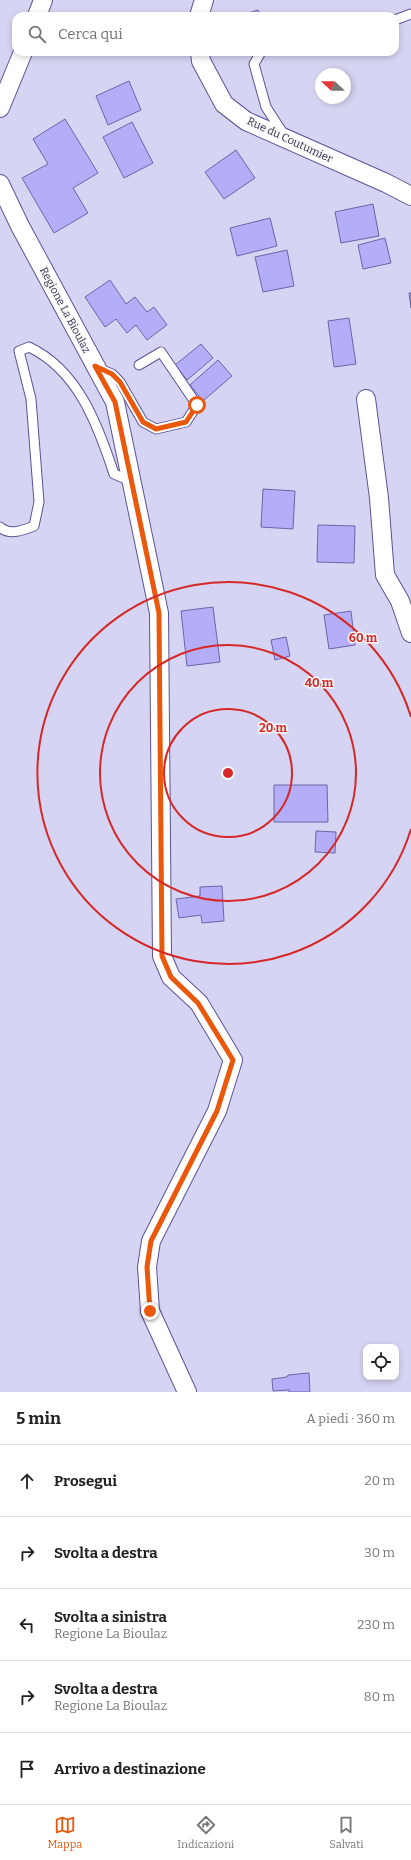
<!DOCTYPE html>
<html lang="it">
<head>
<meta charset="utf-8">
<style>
	:root { --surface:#fff; --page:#f2f2f2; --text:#222; --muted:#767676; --line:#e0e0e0; --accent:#ea580c }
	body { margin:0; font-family:Bitter,serif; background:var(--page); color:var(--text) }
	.controls { position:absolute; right:12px; bottom:12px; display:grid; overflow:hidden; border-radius:8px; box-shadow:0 2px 6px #0003 }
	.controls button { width:36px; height:36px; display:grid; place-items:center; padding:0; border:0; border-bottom:1px solid var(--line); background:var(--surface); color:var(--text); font:20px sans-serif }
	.compass { position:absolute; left:315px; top:68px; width:36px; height:36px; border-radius:50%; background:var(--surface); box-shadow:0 2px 6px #0003; rotate:292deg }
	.stop { position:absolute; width:12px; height:12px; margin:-9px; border:3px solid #ea580c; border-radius:50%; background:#fff }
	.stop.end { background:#ea580c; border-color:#fff; box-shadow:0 1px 4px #0008 }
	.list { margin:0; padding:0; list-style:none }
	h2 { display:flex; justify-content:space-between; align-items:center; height:52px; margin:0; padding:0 16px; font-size:17px }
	h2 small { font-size:13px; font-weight:400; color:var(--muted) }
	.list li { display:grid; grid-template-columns:26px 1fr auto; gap:12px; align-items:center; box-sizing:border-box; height:72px; padding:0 16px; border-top:1px solid var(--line) }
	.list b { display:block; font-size:15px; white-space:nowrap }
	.list p { margin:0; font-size:13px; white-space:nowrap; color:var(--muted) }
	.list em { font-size:13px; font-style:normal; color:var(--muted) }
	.icon { flex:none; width:22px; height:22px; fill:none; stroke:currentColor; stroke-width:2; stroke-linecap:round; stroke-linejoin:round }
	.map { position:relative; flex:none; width:411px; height:1392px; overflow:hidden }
	.search { position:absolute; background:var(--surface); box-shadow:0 2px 6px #0003; left:12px; right:12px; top:12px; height:44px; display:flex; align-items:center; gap:10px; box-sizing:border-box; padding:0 14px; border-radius:12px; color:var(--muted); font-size:15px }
	.sheet { height:412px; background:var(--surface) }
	nav { display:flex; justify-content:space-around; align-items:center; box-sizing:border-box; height:56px; border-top:1px solid var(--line); background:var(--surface); font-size:11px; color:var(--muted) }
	nav a { display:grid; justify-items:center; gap:2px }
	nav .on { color:var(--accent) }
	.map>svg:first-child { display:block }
	.building { fill:#b3aef7; stroke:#6b65a8 }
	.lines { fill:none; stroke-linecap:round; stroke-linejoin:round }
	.lane-casing { stroke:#5b5495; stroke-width:11 }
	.street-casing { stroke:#5b5495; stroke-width:20 }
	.lane { stroke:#fff; stroke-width:9 }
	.street { stroke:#fff; stroke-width:18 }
	.route { stroke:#ea580c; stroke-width:5 }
	.ring { fill:none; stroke:#d62828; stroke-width:2 }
	.labels { text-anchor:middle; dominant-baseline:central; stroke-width:3; stroke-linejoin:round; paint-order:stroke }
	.street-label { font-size:11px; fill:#312f4c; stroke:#f8f8f8 }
	.centre { fill:#d62828; stroke:#f8f8f8; stroke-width:2 }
	.ring-label { font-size:12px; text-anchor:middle; font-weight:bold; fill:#d62828; stroke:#f8f8f8; stroke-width:3; stroke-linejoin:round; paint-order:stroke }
</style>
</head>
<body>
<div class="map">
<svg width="411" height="1392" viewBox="0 0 411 1392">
	<rect width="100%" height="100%" fill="#d5d4f2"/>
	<g class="building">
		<polygon points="258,10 260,16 239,16"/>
		<polygon points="129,81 141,110 108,125 96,96"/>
		<polygon points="65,119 98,173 73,188 88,213 54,233 22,178 48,164 33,139"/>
		<polygon points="132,122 153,163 124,178 103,137"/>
		<polygon points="236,150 255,178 224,199 205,172"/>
		<polygon points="373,204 379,236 341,243 335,212"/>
		<polygon points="270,218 277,246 237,256 230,228"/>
		<polygon points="385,238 391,263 363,269 358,245"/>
		<polygon points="287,250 294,286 263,292 255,257"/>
		<polygon points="110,280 126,304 135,297 147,312 154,307 167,325 147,340 136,325 127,333 116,319 105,327 85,297"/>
		<polygon points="409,293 411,293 411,308"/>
		<polygon points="349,318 356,364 334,367 328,321"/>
		<polygon points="201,344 213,358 187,380 175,365"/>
		<polygon points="218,360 232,376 203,401 190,385"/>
		<polygon points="263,489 295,491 293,529 261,527"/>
		<polygon points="318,525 355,526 354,563 317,562"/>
		<polygon points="213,607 220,662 187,666 181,611"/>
		<polygon points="351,611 355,645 329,649 324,615"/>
		<polygon points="286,637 290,656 275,660 271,640"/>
		<polygon points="274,785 327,785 328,822 274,822"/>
		<polygon points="316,831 336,832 335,853 315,852"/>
		<polygon points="222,886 224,921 202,923 201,915 179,918 176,899 200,896 200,887"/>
		<polygon points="309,1373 310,1392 289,1392 289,1390 273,1391 272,1379 287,1377 288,1375"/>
	</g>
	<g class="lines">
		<g class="lane-casing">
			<g id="lane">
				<polyline points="395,20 411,14"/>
				<polyline points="261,52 254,64 266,107 284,135"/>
				<polyline points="100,369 112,374 120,382 143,422 156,429 186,422 197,405 161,352 139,365"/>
				<path d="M0,527C9,536 24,530 34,526L39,502L31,399L19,351L29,347C78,370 98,425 114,474L131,481"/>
			</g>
		</g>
		<g class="street-casing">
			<g id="street">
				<polyline points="37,16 43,0"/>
				<polyline points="199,16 204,0"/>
				<polyline points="200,52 201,61 224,104 246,121 386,183 411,196"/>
				<polyline points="0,108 23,52"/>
				<polyline points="0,184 20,226 115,402 159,613 162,956 171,977 199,1003 233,1060 217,1111 151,1241 147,1267 150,1311 187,1392"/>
				<polyline points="366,399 379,498 385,575 400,601 411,633"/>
			</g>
		</g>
		<use href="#lane" class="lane"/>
		<use href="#street" class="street"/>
	</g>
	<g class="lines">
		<polyline class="route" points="150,1311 147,1267 151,1241 217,1111 233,1060 198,1003 171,977 162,956 159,613 115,402 95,366 112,374 120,382 143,422 156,429 186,422 197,405"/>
	</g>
	<g class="ring">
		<circle cx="228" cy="773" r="64"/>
		<circle cx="228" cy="773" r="128"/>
		<path d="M411 829A191 191 0 1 1 411 717"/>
	</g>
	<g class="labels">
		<g class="street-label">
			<text transform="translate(290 140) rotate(25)">Rue du Coutumier</text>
			<text transform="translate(65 310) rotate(62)">Regione La Bioulaz</text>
		</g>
	</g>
	<circle cx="228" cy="773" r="6" class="centre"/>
	<g class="ring-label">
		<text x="363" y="642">60 m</text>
		<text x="319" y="687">40 m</text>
		<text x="273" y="732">20 m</text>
	</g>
</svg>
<div class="controls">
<button><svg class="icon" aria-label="locate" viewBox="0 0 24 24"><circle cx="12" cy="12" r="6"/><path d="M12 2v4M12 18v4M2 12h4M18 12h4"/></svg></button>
</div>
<svg class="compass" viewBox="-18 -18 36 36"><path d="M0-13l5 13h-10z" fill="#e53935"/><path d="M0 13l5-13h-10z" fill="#767676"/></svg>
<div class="stop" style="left:197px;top:405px"></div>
<div class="stop end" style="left:150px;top:1311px"></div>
<div class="search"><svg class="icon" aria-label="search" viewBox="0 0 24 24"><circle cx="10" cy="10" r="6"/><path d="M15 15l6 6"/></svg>Cerca qui</div>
</div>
<section class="sheet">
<h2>5 min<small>A piedi · 360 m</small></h2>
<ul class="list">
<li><svg class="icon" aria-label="ahead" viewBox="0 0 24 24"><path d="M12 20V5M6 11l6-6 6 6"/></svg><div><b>Prosegui</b></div><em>20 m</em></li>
<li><svg class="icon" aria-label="right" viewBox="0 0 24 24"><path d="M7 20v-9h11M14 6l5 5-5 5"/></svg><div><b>Svolta a destra</b></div><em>30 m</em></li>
<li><svg class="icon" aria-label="left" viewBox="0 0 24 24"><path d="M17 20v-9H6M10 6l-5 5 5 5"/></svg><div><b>Svolta a sinistra</b><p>Regione La Bioulaz</p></div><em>230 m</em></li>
<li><svg class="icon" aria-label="right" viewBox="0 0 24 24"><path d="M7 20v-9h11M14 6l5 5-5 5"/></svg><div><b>Svolta a destra</b><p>Regione La Bioulaz</p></div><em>80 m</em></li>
<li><svg class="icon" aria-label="arrive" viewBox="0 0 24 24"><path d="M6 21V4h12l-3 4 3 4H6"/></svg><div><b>Arrivo a destinazione</b></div></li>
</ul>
</section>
<nav>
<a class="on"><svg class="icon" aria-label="map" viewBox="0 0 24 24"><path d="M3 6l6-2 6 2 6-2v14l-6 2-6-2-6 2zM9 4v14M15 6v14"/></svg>Mappa</a>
<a><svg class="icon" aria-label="directions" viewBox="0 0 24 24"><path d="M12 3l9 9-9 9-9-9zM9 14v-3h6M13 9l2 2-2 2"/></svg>Indicazioni</a>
<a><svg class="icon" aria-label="saved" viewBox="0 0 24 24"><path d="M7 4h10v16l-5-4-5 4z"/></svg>Salvati</a>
</nav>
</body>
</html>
